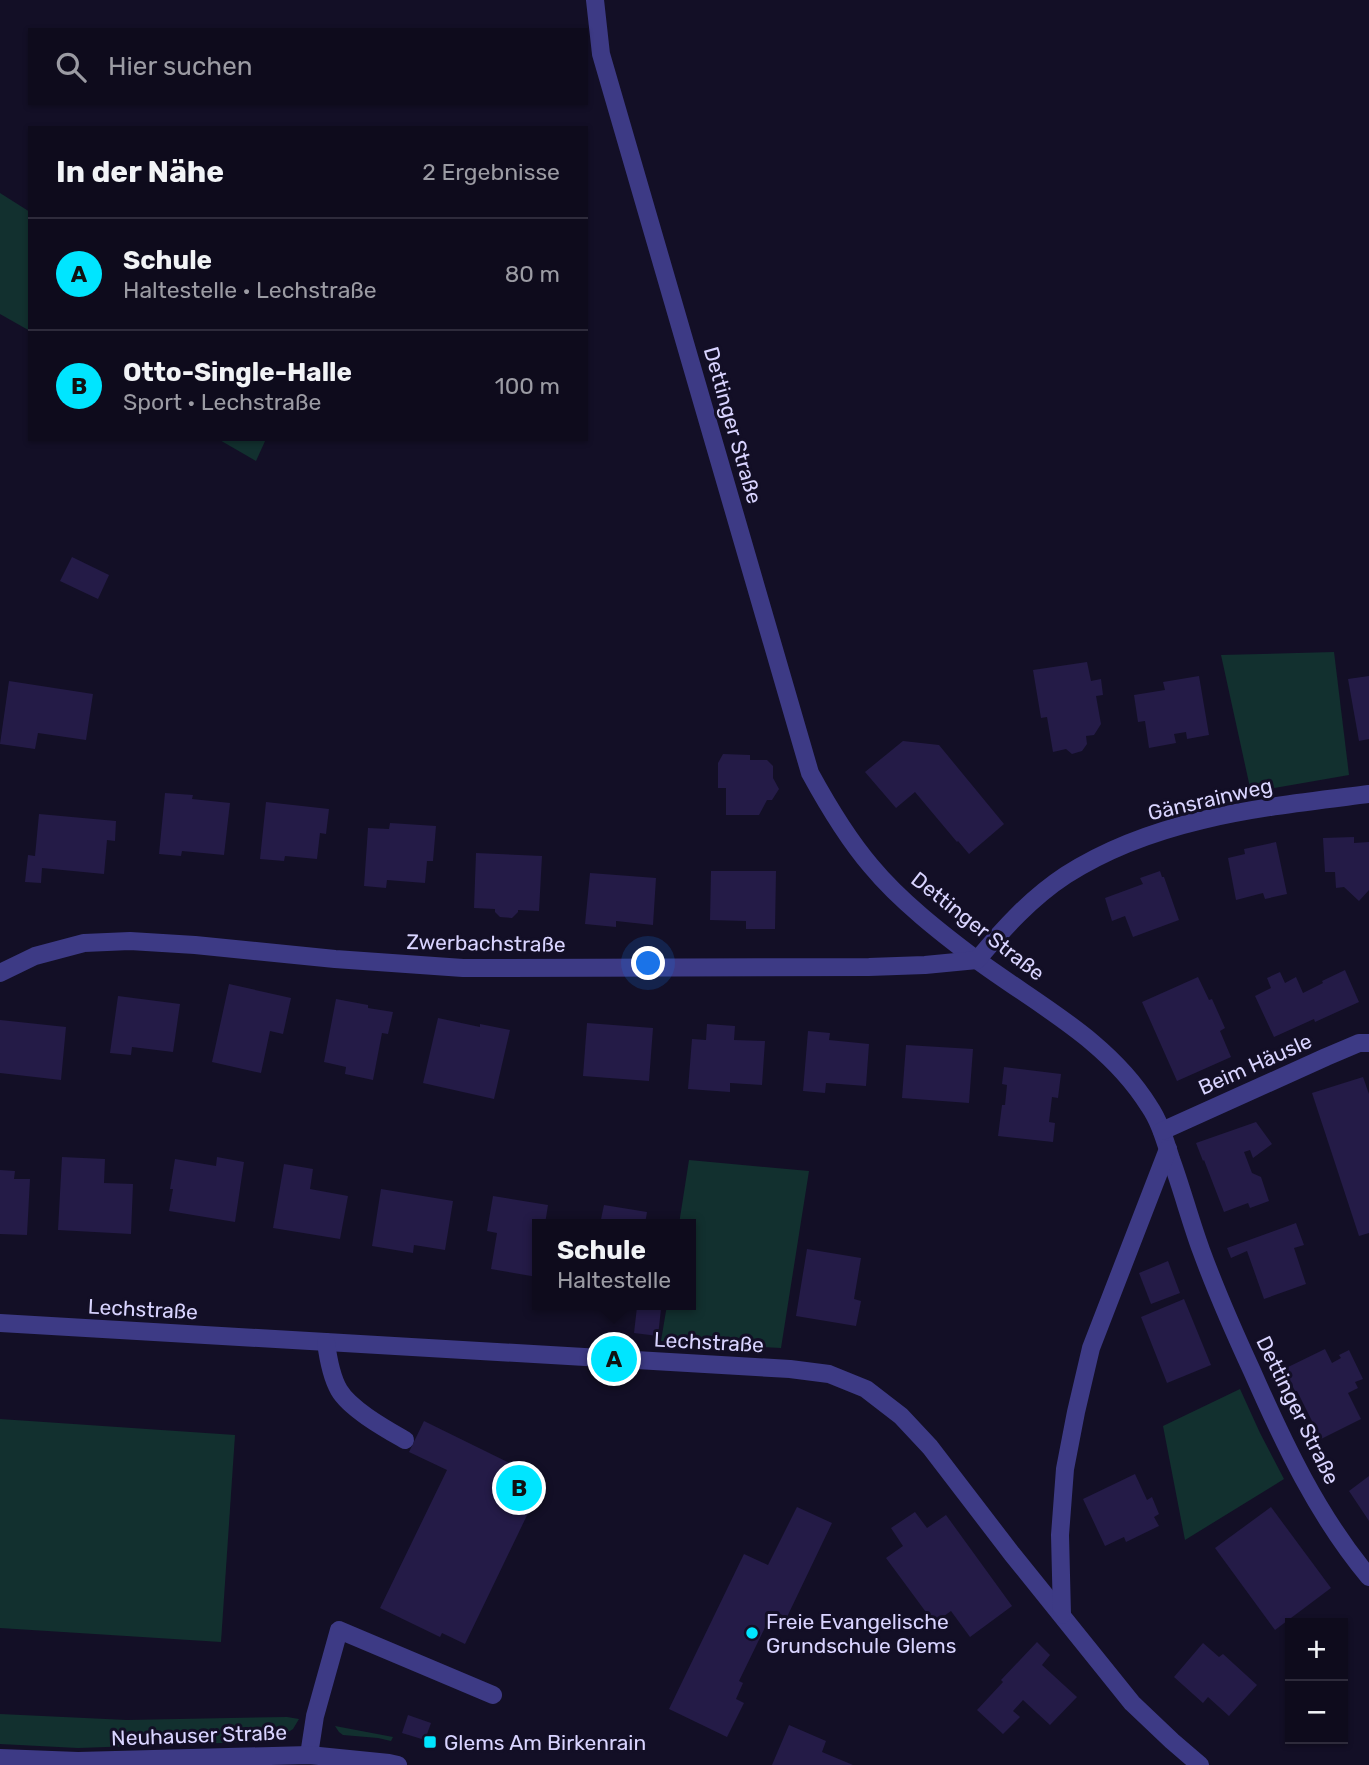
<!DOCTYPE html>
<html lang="de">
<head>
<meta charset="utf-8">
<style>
	:root { --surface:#0e0b1c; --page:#1c1929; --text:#f1f3f6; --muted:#9b9ba3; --line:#2e2b3b; --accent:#00e5ff }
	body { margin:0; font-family:Rubik,sans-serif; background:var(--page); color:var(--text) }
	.controls { position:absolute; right:21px; bottom:21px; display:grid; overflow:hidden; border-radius:0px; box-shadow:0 2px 5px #0004 }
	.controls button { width:63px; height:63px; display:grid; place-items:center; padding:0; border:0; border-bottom:2px solid var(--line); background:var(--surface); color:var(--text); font:35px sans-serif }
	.you { position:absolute; left:649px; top:964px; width:24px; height:24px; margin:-18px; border:5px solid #fff; border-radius:50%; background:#1a73e8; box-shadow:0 0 0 10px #1a73e833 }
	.badge { display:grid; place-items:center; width:46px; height:46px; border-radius:50%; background:var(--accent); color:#111; font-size:23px; font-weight:700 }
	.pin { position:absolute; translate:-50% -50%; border:4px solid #fff; box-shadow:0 2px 7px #0006 }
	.popup { position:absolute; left:532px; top:1219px; width:164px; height:91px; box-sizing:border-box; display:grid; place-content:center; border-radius:0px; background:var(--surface); filter:drop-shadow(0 2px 5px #0005); font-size:23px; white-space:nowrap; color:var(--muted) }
	.popup b { font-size:26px; color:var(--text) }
	.popup::after { content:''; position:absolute; left:50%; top:100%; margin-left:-14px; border:14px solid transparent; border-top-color:var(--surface) }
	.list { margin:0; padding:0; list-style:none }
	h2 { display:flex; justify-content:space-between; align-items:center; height:91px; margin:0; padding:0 28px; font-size:30px }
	h2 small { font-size:23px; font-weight:400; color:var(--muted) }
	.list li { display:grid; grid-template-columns:46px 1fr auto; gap:21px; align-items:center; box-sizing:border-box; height:112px; padding:0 28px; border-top:2px solid var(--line) }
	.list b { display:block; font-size:26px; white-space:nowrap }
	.list p { margin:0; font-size:23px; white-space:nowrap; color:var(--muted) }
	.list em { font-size:23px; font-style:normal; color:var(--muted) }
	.icon { flex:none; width:38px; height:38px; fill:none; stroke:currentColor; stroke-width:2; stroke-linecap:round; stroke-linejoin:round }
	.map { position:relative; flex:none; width:1369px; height:1765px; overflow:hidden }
	.search { position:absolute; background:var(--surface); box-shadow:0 2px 5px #0004; left:28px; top:28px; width:560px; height:77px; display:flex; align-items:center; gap:18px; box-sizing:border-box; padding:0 24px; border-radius:0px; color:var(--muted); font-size:26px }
	.panel { position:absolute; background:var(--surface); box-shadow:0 2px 5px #0004; left:28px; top:126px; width:560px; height:315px; border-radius:0px }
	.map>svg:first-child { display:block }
	.green { fill:#12302f }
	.building { fill:#241b47 }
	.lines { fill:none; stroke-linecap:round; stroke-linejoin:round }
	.minor { stroke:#3d3a85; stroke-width:18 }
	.poi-dot { fill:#00e5ff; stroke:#130f26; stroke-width:2.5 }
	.labels { text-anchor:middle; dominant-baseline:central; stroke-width:6; stroke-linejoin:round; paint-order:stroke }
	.street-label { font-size:21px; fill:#d9d4ff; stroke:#130f26 }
	.poi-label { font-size:21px; fill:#d9d4ff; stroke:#130f26; text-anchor:start }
</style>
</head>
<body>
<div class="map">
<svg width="1369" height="1765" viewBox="0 0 1369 1765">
	<rect width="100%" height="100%" fill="#130f26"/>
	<g class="green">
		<polygon points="0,193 30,212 30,331 0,314"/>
		<polygon points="218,439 266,439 256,461"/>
		<polygon points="1334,652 1349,775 1251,792 1221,655"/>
		<polygon points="689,1160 809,1171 781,1348 661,1341 667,1305 691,1305 691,1224 679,1224"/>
		<polygon points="1240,1389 1260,1433 1284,1479 1185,1540 1163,1426"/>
		<polygon points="0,1419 235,1435 221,1642 0,1628"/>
		<polygon points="0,1714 127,1720 287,1717 299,1719 293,1729 274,1741 78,1748 0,1744"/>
		<polygon points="335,1726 393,1737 391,1741 378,1738 343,1735 339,1732"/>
	</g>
	<g class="building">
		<polygon points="72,557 109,575 98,599 60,581"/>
		<polygon points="1087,662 1091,681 1101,679 1103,695 1096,696 1101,724 1094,735 1086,736 1087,744 1082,751 1072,754 1066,749 1053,752 1047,717 1041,718 1033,670"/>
		<polygon points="1199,676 1209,735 1187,739 1186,732 1174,734 1176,743 1149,748 1145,721 1138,722 1134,695 1165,690 1163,682"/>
		<polygon points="1369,676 1369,739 1359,741 1348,679"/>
		<polygon points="9,681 93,694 86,740 38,733 35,749 0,744"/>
		<polygon points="903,741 939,745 1004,824 969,854 958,841 957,842 915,792 896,808 865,772"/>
		<polygon points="723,754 750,755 750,760 767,760 773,766 773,778 779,789 772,800 767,800 759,815 726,815 726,788 718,788 718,763"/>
		<polygon points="165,793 193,795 192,799 230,803 224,855 182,851 181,856 159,854"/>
		<polygon points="266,802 329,809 326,834 320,833 317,859 285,856 284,861 260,859"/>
		<polygon points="39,814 116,821 115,841 107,840 104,874 42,868 41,883 25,882 28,855 35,856"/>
		<polygon points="390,823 436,826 433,861 427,861 425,883 387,880 386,888 364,886 368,828 389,829"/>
		<polygon points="1354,837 1354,843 1369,842 1369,890 1359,901 1344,887 1336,888 1335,872 1325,872 1323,838"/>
		<polygon points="1276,842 1287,894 1265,899 1263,893 1236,900 1228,858 1245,854 1244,849"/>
		<polygon points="476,853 542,856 539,911 518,910 518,912 512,918 500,917 495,912 495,909 474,908"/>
		<polygon points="711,871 776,871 775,929 746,929 746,921 710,920"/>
		<polygon points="1160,871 1162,877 1164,877 1179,920 1133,937 1125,916 1112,921 1105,898 1143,884 1140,878"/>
		<polygon points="590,873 656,878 653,925 616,921 616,927 585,924"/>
		<polygon points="1345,970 1359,1002 1315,1022 1314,1019 1274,1037 1255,996 1271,988 1267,978 1280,972 1285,983 1296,977 1303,993 1323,983 1322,981"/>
		<polygon points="1198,977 1209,1000 1212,999 1225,1028 1220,1031 1231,1057 1177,1081 1142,1002"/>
		<polygon points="229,984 291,998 283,1034 270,1031 261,1073 212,1062"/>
		<polygon points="118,996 180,1004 173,1052 132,1047 131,1055 110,1053"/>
		<polygon points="336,999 368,1005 368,1008 393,1012 388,1034 382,1033 373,1080 345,1074 346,1067 324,1062"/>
		<polygon points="438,1018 480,1027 480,1024 510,1030 494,1099 423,1083"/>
		<polygon points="0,1020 66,1027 61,1080 0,1073"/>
		<polygon points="587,1023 653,1028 649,1081 583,1076"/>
		<polygon points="707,1024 735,1026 734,1040 765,1041 762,1085 730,1083 730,1092 688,1089 692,1039 706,1040"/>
		<polygon points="808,1031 830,1033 829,1040 869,1044 866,1086 826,1083 825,1093 803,1091"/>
		<polygon points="906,1045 973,1049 969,1103 902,1098"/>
		<polygon points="1004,1067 1061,1074 1058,1098 1052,1097 1049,1122 1055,1123 1053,1142 998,1136 1002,1105 1005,1105 1007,1085 1002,1084"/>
		<polygon points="1363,1077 1369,1094 1369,1233 1359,1236 1312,1093"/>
		<polygon points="1256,1122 1272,1144 1253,1158 1250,1150 1244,1152 1252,1173 1261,1177 1269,1201 1250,1208 1248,1203 1224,1212 1204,1160 1203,1161 1196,1143"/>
		<polygon points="62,1157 105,1159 104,1183 133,1184 131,1234 58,1230"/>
		<polygon points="217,1157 244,1162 235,1222 169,1211 173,1189 170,1189 175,1159 216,1166"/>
		<polygon points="284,1164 313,1169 310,1189 348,1196 340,1239 273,1228"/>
		<polygon points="0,1170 15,1171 14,1179 30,1179 27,1235 0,1234"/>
		<polygon points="381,1189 453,1201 445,1250 414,1245 413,1253 372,1246"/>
		<polygon points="493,1196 548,1205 545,1224 537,1224 537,1277 491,1269 497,1233 487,1231"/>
		<polygon points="604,1205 647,1212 645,1224 600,1224"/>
		<polygon points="1296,1223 1304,1245 1294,1248 1306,1284 1264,1299 1247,1251 1231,1258 1227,1248"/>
		<polygon points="807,1249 861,1258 854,1299 861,1301 856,1326 796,1316"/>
		<polygon points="1168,1261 1180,1293 1151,1304 1139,1273"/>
		<polygon points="1184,1299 1211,1365 1167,1383 1141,1317"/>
		<polygon points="637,1307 661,1309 658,1336 634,1333"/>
		<polygon points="1325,1349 1332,1363 1341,1358 1339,1355 1349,1350 1363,1379 1355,1382 1358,1388 1348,1393 1361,1419 1321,1439 1297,1391 1295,1391 1284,1369"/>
		<polygon points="424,1421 544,1480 465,1644 442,1633 440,1637 380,1608 447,1470 409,1452"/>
		<polygon points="1135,1474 1147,1500 1152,1497 1159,1514 1154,1517 1159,1526 1126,1542 1124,1537 1105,1546 1083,1499"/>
		<polygon points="1369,1476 1369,1521 1349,1491"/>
		<polygon points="797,1507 832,1523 787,1617 773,1611 739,1681 743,1683 736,1699 744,1703 727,1737 669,1709 744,1554 768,1565"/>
		<polygon points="1271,1507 1331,1588 1275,1630 1215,1548"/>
		<polygon points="915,1512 927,1528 946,1515 1012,1606 970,1637 951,1611 934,1623 886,1558 903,1546 891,1528"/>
		<polygon points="1037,1642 1050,1655 1042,1665 1077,1697 1050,1725 1023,1700 1013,1711 1020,1717 1003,1734 977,1710 1003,1682 1001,1680"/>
		<polygon points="1203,1643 1219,1657 1223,1654 1257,1685 1229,1716 1208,1697 1203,1703 1174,1677"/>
		<polygon points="408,1715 431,1723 425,1740 402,1733"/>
		<polygon points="789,1725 826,1741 822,1752 853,1765 772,1765"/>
	</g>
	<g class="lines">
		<g class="minor">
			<path d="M595,0L601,54L810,773C828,806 847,838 871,866C900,901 941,933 977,960C1038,1005 1108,1040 1149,1106C1160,1122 1165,1141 1171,1159C1182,1189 1190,1220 1201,1250C1216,1291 1234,1332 1252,1371C1284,1444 1318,1516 1369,1577"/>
			<path d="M0,973L35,956L84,943L130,941L195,945L335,959L463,968L869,967L925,965L977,960C1004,928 1031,898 1066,875C1156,817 1266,807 1369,794"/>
			<polyline points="1162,1131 1326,1057 1359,1043 1369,1043"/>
			<polyline points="0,1323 790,1369 829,1374 866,1389 901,1416 930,1447 1012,1554 1132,1703 1172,1741 1200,1765"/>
			<path d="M326,1342C328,1358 331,1376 339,1390C350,1409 386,1429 405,1440"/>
			<polyline points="1062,1615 1060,1535 1065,1469 1076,1412 1091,1348 1168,1149"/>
			<polyline points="309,1755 315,1716 339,1630 493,1695"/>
			<polyline points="0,1758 78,1761 309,1755 389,1763 398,1765"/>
		</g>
	</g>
	<g class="poi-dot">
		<circle cx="752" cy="1633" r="7"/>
		<rect x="423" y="1735" width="14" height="14" rx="3.5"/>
	</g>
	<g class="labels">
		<g class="street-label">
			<text transform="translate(733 425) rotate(74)">Dettinger Straße</text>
			<text transform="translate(1210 799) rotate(-13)">Gänsrainweg</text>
			<text transform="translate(978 926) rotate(38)">Dettinger Straße</text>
			<text transform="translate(486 943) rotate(1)">Zwerbachstraße</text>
			<text transform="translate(1255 1064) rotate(-24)">Beim Häusle</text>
			<text transform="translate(143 1309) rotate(3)">Lechstraße</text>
			<text transform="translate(709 1342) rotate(3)">Lechstraße</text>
			<text transform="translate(1298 1410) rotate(64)">Dettinger Straße</text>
			<text transform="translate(199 1735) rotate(-2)">Neuhauser Straße</text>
		</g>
		<g class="poi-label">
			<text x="766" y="1621">Freie Evangelische<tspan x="766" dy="24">Grundschule Glems</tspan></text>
			<text x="444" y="1742">Glems Am Birkenrain</text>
		</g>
	</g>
</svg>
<div class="controls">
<button>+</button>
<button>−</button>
</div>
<div class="you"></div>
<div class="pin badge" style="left:614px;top:1359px">A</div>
<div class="popup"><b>Schule</b>Haltestelle</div>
<div class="pin badge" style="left:519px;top:1488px">B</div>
<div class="search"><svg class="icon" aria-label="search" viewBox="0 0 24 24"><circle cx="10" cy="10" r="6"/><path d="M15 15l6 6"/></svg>Hier suchen</div>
<section class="panel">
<h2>In der Nähe<small>2 Ergebnisse</small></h2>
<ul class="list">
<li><span class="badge">A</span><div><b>Schule</b><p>Haltestelle · Lechstraße</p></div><em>80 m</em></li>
<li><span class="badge">B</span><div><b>Otto-Single-Halle</b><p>Sport · Lechstraße</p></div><em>100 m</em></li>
</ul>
</section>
</div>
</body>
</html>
